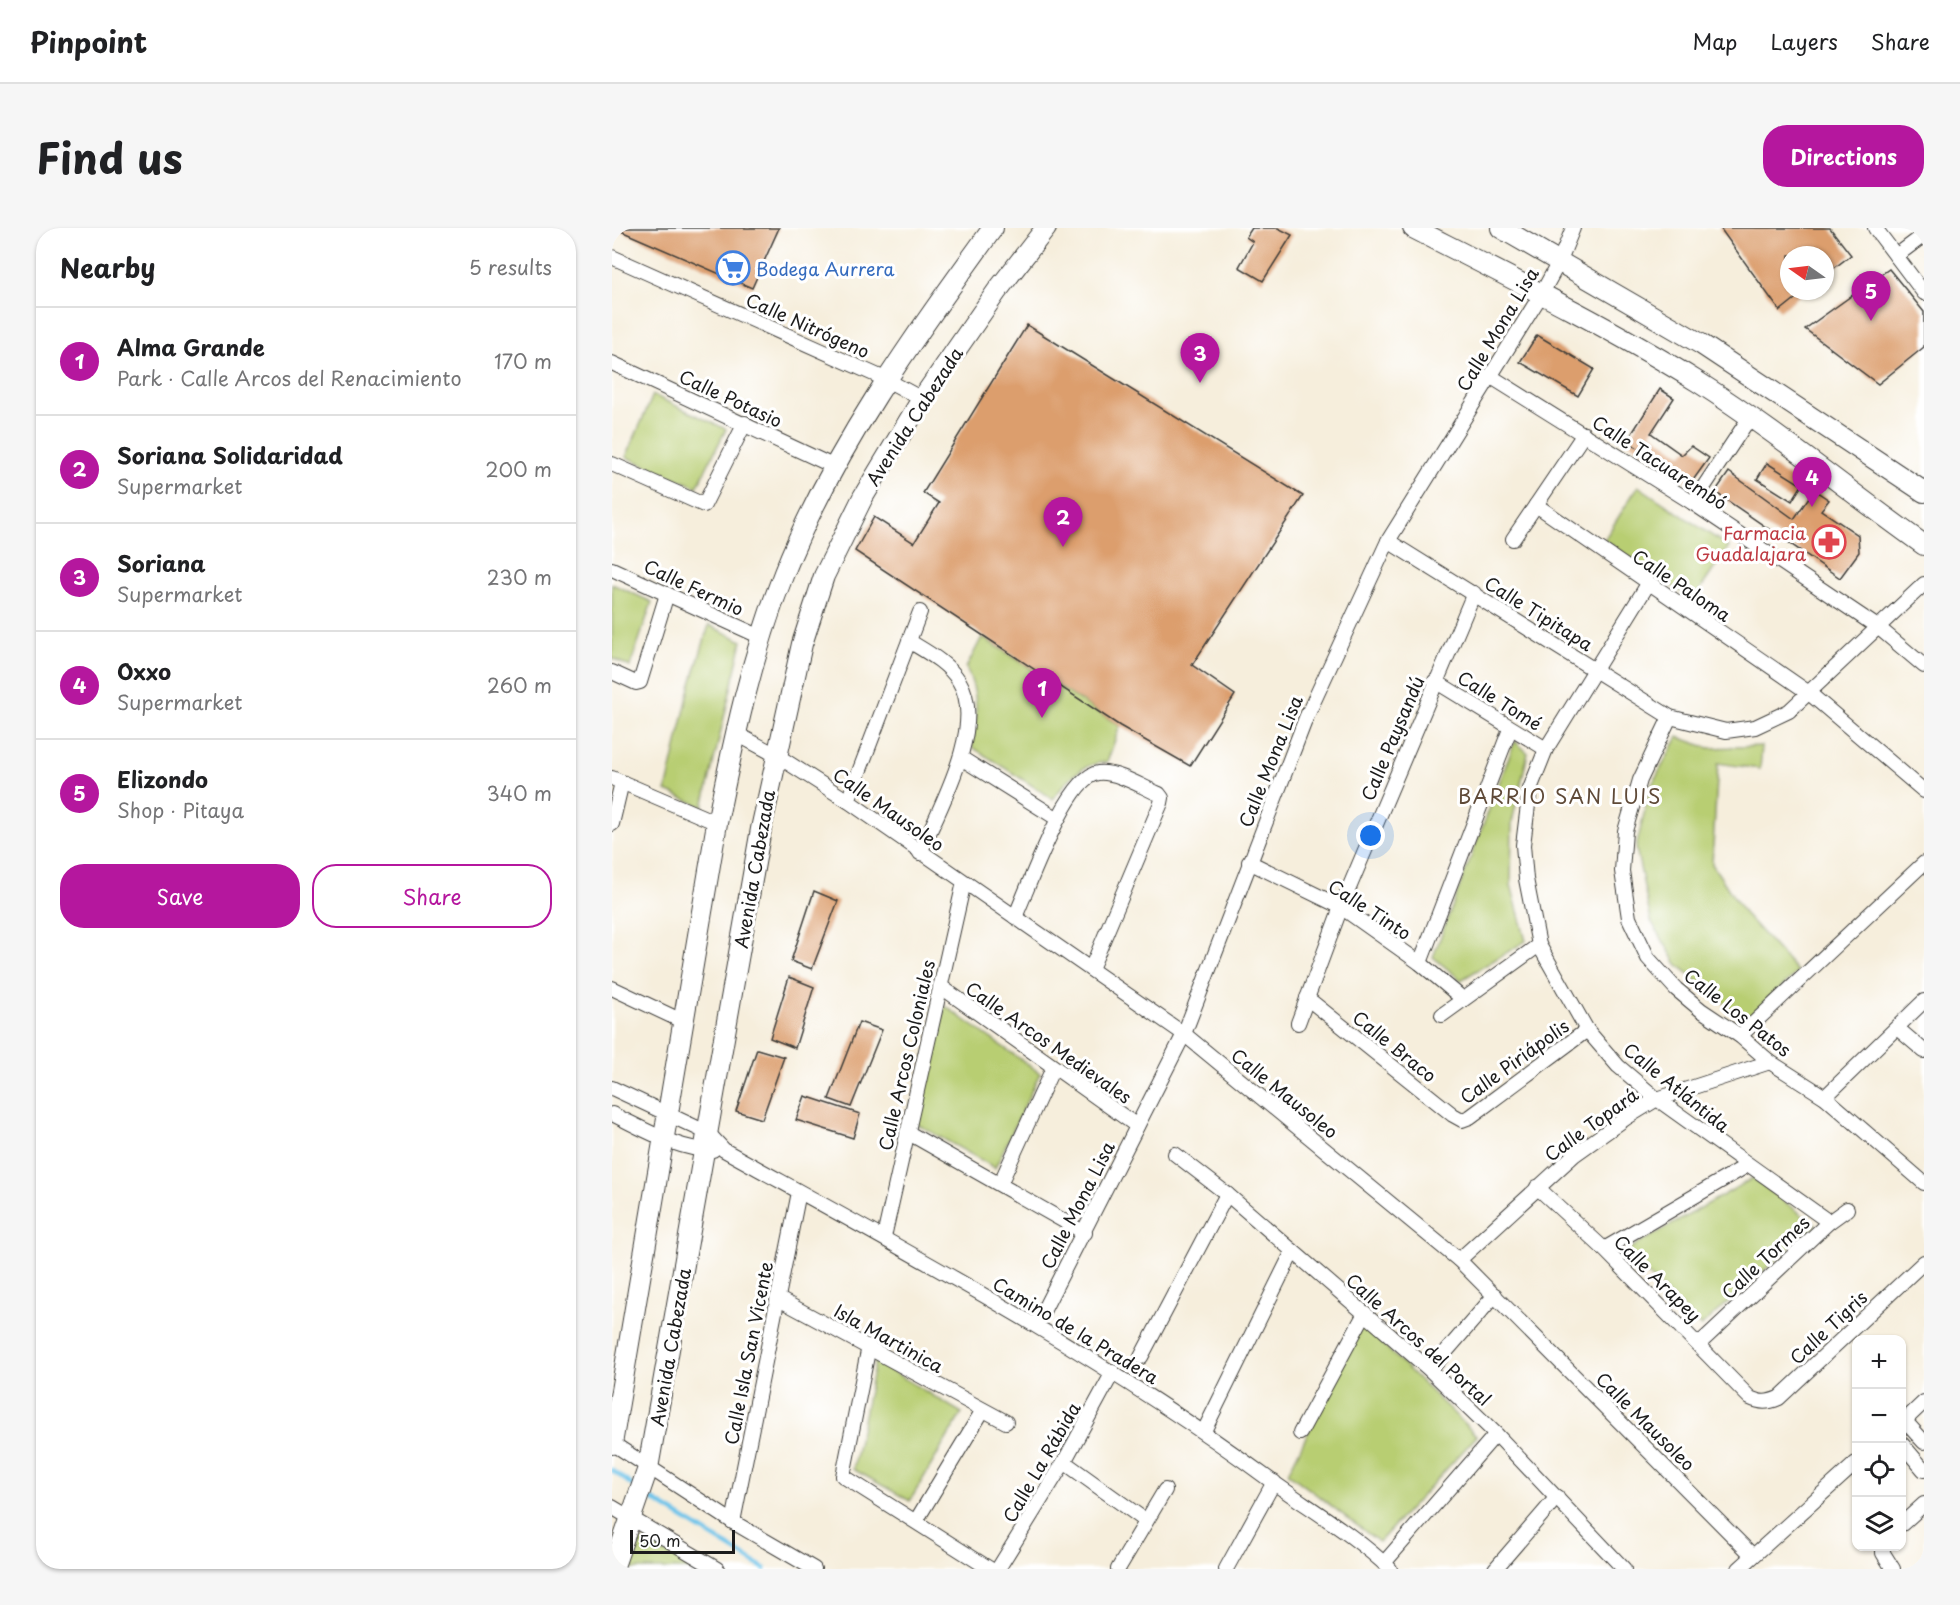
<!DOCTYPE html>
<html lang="en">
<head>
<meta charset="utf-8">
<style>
	:root { --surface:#fff; --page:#f6f6f6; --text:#202124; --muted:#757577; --line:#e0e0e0; --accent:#b5179e }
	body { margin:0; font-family:"Playpen Sans",sans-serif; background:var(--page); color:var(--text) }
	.controls { position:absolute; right:18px; bottom:18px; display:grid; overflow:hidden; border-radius:12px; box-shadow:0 2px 4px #0004 }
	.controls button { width:54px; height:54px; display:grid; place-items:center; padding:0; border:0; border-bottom:2px solid var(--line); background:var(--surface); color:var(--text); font:30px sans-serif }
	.compass { position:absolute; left:1168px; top:18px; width:54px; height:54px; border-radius:50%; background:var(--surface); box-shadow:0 2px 4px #0004; rotate:284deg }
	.scale { position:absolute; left:18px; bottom:15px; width:105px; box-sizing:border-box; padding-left:6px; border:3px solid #1c1c1c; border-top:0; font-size:16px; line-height:21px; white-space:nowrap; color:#1c1c1c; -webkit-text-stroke:4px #fff; paint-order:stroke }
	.you { position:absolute; left:759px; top:608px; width:21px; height:21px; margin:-15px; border:4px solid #fff; border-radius:50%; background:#1a73e8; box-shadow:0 0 0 9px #1a73e833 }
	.badge { display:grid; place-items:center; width:39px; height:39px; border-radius:50%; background:var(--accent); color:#fff; font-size:20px; font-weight:700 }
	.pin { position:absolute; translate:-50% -50px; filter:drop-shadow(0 2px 3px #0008) }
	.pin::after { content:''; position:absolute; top:32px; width:21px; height:18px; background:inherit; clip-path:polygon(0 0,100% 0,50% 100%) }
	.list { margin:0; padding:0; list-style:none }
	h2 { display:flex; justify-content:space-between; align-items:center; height:78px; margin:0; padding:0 24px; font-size:26px }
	h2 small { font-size:20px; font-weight:400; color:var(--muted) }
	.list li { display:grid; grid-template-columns:39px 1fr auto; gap:18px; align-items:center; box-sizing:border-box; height:108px; padding:0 24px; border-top:2px solid var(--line) }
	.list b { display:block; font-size:22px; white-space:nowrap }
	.list p { margin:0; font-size:20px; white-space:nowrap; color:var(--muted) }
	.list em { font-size:20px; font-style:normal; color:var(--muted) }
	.actions { display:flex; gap:12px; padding:18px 24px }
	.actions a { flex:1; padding:14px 0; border:2px solid var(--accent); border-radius:24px; text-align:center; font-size:21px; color:var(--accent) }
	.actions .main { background:var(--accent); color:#fff }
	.icon { flex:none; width:33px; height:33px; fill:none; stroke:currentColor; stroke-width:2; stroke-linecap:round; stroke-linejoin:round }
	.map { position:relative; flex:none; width:1312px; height:1341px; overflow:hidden; border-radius:24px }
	header { display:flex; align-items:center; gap:36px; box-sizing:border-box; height:84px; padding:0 30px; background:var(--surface); border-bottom:2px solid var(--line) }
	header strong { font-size:28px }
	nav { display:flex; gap:33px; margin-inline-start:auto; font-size:21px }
	.intro { display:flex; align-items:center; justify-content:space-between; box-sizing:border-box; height:144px; padding:0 36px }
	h1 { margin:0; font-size:42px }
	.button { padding:15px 27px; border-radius:24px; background:var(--accent); color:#fff; font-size:21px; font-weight:700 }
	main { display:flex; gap:36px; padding:0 36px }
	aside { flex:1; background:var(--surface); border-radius:24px; box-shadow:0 2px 4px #0004 }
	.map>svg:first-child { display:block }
	.green { fill:#b8ce72; stroke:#6a7547; stroke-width:1.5 }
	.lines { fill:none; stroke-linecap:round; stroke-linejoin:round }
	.stream { stroke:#6dc4ea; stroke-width:4.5 }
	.building { fill:#dc9e6d }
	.minor-casing { stroke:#3d3c39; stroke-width:16 }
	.secondary-casing { stroke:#3d3c39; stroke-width:22 }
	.minor { stroke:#fff; stroke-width:14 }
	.secondary { stroke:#fff; stroke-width:20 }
	.labels { text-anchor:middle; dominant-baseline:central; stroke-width:6; stroke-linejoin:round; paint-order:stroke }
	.shop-label { font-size:18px; fill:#366cbe; stroke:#fff; text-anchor:start }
	.street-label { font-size:18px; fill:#1c1c1c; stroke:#fff }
	.health-label { font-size:18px; fill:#be3a42; stroke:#fff; text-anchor:end }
	.neighbourhood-label { font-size:20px; letter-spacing:1.5px; fill:#5f4a38; stroke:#fff }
</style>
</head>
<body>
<header>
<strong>Pinpoint</strong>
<nav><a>Map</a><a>Layers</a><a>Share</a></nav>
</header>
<div class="intro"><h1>Find us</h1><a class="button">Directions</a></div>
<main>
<aside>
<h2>Nearby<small>5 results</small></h2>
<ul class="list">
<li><span class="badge">1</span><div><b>Alma Grande</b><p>Park · Calle Arcos del Renacimiento</p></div><em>170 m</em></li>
<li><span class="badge">2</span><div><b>Soriana Solidaridad</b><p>Supermarket</p></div><em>200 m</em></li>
<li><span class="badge">3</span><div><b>Soriana</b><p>Supermarket</p></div><em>230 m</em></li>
<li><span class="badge">4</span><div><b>Oxxo</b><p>Supermarket</p></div><em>260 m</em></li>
<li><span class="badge">5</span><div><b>Elizondo</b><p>Shop · Pitaya</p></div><em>340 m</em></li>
</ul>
<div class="actions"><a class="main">Save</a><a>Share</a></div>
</aside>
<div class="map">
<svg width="1312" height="1341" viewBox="0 0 1312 1341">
	<rect width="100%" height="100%" fill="#fff"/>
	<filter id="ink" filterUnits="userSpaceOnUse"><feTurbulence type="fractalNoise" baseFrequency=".0167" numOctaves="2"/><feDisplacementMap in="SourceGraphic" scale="12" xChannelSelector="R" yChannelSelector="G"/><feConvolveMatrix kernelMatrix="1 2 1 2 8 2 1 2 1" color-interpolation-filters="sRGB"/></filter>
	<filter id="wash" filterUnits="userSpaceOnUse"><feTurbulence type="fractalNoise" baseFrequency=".008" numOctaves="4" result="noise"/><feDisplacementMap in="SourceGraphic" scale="24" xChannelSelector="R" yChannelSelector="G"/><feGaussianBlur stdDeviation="1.35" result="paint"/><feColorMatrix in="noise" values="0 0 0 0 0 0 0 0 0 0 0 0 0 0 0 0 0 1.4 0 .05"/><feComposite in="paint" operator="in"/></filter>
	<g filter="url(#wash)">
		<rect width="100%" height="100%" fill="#f6eedc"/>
		<g class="green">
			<polygon points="41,167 114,201 85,259 14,229"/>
			<polygon points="1026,258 1117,319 1081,372 992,312"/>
			<polygon points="0,356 40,374 18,439 0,430"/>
			<polygon points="97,397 130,413 91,579 54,563 78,459"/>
			<path d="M370,409L508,498L495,534C469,535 456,551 441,571L360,519C365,490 368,468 354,440Z"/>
			<polygon points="1066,509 1097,520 1150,518 1148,541 1106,535 1100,636 1132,685 1186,744 1133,792 1065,736 1039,693 1024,620 1038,560"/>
			<polygon points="903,513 916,525 900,594 899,657 914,713 849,752 821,729"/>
			<polygon points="333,778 428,845 383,940 303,895"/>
			<polygon points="1141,950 1204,997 1089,1098 1012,1024"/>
			<polygon points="750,1096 865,1208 767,1314 676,1245"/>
			<polygon points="263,1133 350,1185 298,1273 241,1241"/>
			<polygon points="29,1312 87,1341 19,1341"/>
		</g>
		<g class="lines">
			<g class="stream">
				<polyline points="0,1242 24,1260"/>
				<polyline points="33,1267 153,1341"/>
			</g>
		</g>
		<g id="blocks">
			<g class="building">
				<polygon points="2,0 167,0 140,60"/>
				<polygon points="640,0 666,0 680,7 651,53 627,39 641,14 634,9"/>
				<polygon points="1108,0 1218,0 1239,27 1213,47 1213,27 1177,27 1177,63 1193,63 1168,83"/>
				<polygon points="1277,41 1312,84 1312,119 1266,156 1193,101"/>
				<polygon points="415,97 691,268 580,437 623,467 578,538 508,498 243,323 262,289 302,315 327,275 311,265"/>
				<polygon points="925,107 982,141 966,168 908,134"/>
				<polygon points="1048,161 1062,170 1039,205 1070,227 1079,218 1097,230 1079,255 1015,213"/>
				<polygon points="1155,235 1190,257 1180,273 1145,251"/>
				<polygon points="1117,244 1182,291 1202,262 1217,272 1209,282 1246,307 1247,324 1228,350 1103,264"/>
				<polygon points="202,663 226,673 200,741 179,733"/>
				<polygon points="177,749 202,759 183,820 158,810"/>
				<polygon points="247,794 270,802 239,879 217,871"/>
				<polygon points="145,821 172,829 150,891 124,883"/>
				<polygon points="193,868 248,886 241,910 184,892"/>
			</g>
		</g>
	</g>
	<g filter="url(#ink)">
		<use href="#blocks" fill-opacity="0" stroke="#3d3c39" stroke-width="1.5"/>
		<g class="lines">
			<g class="minor-casing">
				<g id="minor">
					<polyline points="1263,0 1312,65"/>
					<polyline points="1284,28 1312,7"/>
					<polyline points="0,29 273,151 310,171"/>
					<polyline points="0,135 223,239"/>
					<polyline points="878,148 1081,275 1267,400 1312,438"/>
					<polyline points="0,236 92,277 133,195"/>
					<polyline points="1081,275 1138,189"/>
					<polyline points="924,277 1197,465 1312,563"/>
					<polyline points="901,311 972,206"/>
					<polyline points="776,313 1058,489 1114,503 1143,499 1177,483 1312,356"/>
					<polyline points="0,341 149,409"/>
					<polyline points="1036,356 934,521 918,561 911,617 914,651 927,717 975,802 1006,838 1045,871 1217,994"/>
					<path d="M297,413C315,424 336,435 347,453C375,498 326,582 308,625"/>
					<polyline points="0,444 24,455 28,454 55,366"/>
					<polyline points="823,453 934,521"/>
					<polyline points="1058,489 1028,552 1013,603 1010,643 1017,690 1036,730 1064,761 1089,782 1128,808 1158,834 1213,869 1312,955"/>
					<polyline points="123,505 164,527 236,573 572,806 847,1032 1140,1327"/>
					<polyline points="349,530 446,591"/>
					<polyline points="0,550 105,595"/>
					<polyline points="236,573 308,384"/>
					<polyline points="0,596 10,554"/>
					<polyline points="637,634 729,679 808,735 851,771"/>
					<path d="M403,689C416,661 455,548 486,545C505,543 530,559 547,566L550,570L549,575L479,741"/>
					<polyline points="808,735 898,501"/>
					<polyline points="328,758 525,898"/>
					<polyline points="0,760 70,793"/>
					<polyline points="695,770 841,887 850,892 858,889 975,802"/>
					<polyline points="830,787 927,717"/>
					<polyline points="686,795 729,679 862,365"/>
					<polyline points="1285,800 1312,823"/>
					<polyline points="1128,808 1312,635"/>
					<path d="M0,860L96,905L112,922C298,1025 486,1125 658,1252C698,1281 743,1307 778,1341"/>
					<polyline points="1213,869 1312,773"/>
					<path d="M0,886C30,900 67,923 101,922"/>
					<polyline points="295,904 473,1005"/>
					<polyline points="563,926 615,966 818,1142 884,1206 1012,1341"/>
					<polyline points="388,956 441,840"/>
					<path d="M925,959L992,1021L1138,1170C1149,1175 1155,1175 1167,1170L1312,1034"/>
					<polyline points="272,1009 352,654"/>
					<polyline points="992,1021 1136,937"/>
					<polyline points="847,1032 962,927 1014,890 1045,871 1158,834"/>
					<polyline points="165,1070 394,1194"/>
					<polyline points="424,1097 572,806 694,490 776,313 930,65 948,32 961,0"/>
					<polyline points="1087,1116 1217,994 1235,981"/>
					<polyline points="257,1118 231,1248 378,1341"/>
					<polyline points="529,1129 615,966"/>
					<polyline points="818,1142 883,1067"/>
					<polyline points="1292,1192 1312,1214"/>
					<polyline points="1290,1195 1312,1174"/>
					<polyline points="592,1203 681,1023"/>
					<polyline points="688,1205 753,1085"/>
					<polyline points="0,1215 121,1294 202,1341"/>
					<polyline points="1290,1216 1312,1242"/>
					<polyline points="452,1234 534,1293"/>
					<polyline points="0,1279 105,1341"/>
					<polyline points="304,1293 371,1182"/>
					<polyline points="121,1294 187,964"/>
					<polyline points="1290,1296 1312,1276"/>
					<polyline points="1271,1318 1271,1325 1281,1341"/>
					<polyline points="772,1335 884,1206"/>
					<polyline points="386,1341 452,1234 501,1144"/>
					<polyline points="506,1341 553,1262"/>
					<polyline points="614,1341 662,1254"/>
					<polyline points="883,1341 945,1269"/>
					<polyline points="1127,1341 1244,1235"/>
				</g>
			</g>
			<g class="secondary-casing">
				<g id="secondary">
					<path d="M801,0C897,49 994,97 1086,154C1165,204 1236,263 1312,317"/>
					<polyline points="889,0 1089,116 1312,264"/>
					<path d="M0,1216L105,595C122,510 140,426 172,345C222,219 302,109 381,0"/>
					<polyline points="1,1341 36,1240 149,601 190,416 212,348 251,269 310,171 385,63 434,0"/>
				</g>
			</g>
			<use href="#minor" class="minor"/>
			<use href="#secondary" class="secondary"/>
		</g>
	</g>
	<defs>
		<g id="supermarket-ring" transform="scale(1.725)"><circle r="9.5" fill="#fff" stroke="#3f7fe0" stroke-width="1.5"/><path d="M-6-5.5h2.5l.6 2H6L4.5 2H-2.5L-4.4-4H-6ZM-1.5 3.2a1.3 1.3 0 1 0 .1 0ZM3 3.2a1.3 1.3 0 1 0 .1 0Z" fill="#3f7fe0"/></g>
		<g id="pharmacy-ring" transform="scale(1.725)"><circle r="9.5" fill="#fff" stroke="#e0444e" stroke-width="1.5"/><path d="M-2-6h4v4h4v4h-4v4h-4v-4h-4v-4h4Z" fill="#e0444e"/></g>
	</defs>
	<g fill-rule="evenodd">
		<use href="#supermarket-ring" x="121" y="40"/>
		<use href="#pharmacy-ring" x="1217" y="314"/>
	</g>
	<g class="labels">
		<g class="shop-label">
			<text x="144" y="40">Bodega Aurrera</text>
		</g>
		<g class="street-label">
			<text transform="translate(196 97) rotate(24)">Calle Nitrógeno</text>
			<text transform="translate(885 101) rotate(-59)">Calle Mona Lisa</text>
			<text transform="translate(119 170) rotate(25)">Calle Potasio</text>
			<text transform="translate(302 188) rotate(-57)">Avenida Cabezada</text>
			<text transform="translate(1048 234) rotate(33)">Calle Tacuarembó</text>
			<text transform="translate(1070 357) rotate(34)">Calle Paloma</text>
			<text transform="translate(82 359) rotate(25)">Calle Fermio</text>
			<text transform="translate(927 385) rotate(32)">Calle Tipitapa</text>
			<text transform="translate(888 472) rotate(32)">Calle Tomé</text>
			<text transform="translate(780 510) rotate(-67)">Calle Paysandú</text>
			<text transform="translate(658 533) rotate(-68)">Calle Mona Lisa</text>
			<text transform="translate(277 581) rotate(35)">Calle Mausoleo</text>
			<text transform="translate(142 641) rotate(-80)">Avenida Cabezada</text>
			<text transform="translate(758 681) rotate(33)">Calle Tinto</text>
			<text transform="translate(1126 784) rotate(38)">Calle Los Patos</text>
			<text transform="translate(437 814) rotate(35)">Calle Arcos Medievales</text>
			<text transform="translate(783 818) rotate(39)">Calle Braco</text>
			<text transform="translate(294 827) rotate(-77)">Calle Arcos Coloniales</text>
			<text transform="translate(902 833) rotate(-36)">Calle Piriápolis</text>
			<text transform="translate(1065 859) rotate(39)">Calle Atlántida</text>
			<text transform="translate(673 865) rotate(39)">Calle Mausoleo</text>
			<text transform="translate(979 896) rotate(-36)">Calle Topará</text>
			<text transform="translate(465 977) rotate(-63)">Calle Mona Lisa</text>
			<text transform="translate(1153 1029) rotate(-43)">Calle Tormes</text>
			<text transform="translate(1046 1050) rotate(45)">Calle Arapey</text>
			<text transform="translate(1216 1099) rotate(-43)">Calle Tigris</text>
			<text transform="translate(464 1102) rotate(31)">Camino de la Pradera</text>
			<text transform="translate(277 1110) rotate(29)">Isla Martinica</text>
			<text transform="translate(807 1111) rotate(42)">Calle Arcos del Portal</text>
			<text transform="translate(58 1119) rotate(-80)">Avenida Cabezada</text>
			<text transform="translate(136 1125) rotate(-79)">Calle Isla San Vicente</text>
			<text transform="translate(1034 1193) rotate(45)">Calle Mausoleo</text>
			<text transform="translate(429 1234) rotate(-60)">Calle La Rábida</text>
		</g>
		<g class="health-label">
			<text x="1194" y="304">Farmacia<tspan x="1194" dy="21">Guadalajara</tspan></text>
		</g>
		<g class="neighbourhood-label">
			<text x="948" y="568">BARRIO SAN LUIS</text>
		</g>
	</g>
</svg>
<div class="controls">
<button>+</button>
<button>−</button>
<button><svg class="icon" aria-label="locate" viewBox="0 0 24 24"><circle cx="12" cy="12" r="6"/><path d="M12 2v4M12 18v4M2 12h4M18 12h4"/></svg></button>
<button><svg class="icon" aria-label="layers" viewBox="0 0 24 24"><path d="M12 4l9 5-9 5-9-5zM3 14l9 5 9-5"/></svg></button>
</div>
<svg class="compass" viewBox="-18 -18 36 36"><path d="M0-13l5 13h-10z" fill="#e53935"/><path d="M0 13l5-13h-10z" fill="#757577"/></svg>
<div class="scale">50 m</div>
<div class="you"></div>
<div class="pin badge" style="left:430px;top:490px">1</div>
<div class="pin badge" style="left:451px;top:319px">2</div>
<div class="pin badge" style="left:588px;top:155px">3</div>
<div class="pin badge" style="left:1200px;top:279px">4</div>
<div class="pin badge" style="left:1259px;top:93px">5</div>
</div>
</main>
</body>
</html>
